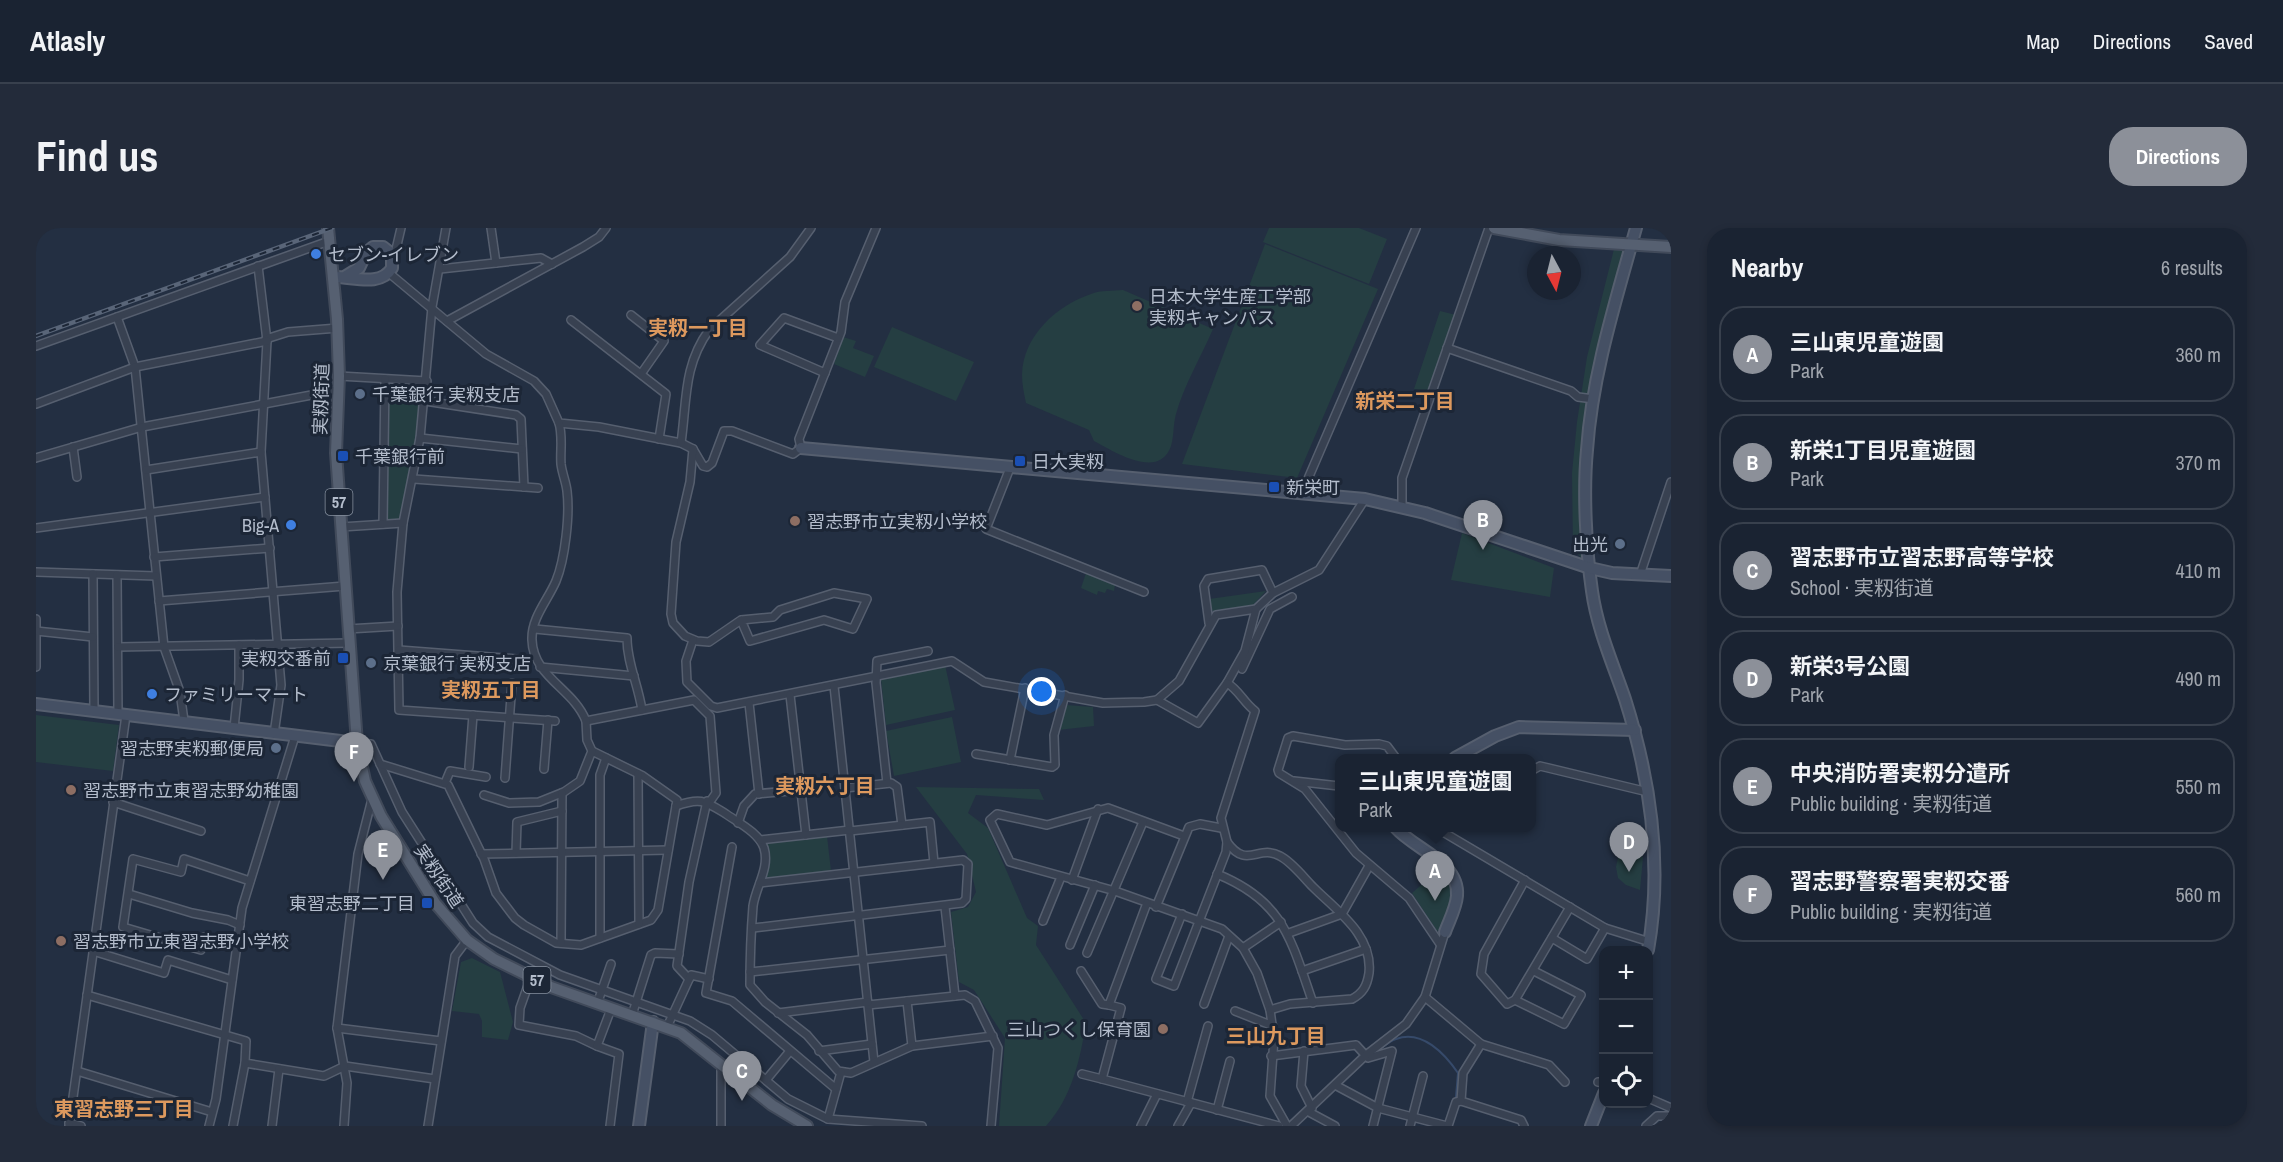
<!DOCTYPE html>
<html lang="en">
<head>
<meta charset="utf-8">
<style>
	:root { --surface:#1a2332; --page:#232b3a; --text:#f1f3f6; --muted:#9fa4ac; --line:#38404d; --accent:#8c9099 }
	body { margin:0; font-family:"Archivo Narrow","Noto Sans JP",sans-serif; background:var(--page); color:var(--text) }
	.controls { position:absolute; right:18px; bottom:18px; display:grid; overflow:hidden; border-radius:12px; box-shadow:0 3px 9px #0003 }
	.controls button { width:54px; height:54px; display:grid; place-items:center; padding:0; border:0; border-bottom:2px solid var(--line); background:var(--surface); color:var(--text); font:30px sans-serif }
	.compass { position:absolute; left:1491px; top:18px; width:54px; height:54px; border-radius:50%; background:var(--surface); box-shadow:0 3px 9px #0003; rotate:173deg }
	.you { position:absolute; left:1006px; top:464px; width:21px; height:21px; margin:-15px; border:4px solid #fff; border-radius:50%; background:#1a73e8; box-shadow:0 0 0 9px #1a73e833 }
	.badge { display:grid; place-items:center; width:39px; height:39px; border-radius:50%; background:var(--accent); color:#fff; font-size:20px; font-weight:700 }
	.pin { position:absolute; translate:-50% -50px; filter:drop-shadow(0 2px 3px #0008) }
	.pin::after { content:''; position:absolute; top:32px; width:21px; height:18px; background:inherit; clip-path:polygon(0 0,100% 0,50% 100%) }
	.popup { position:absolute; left:1299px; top:526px; width:201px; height:78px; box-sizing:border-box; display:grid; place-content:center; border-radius:12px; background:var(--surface); filter:drop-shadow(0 2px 4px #0005); font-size:20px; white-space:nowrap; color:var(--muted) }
	.popup b { font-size:22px; color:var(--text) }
	.popup::after { content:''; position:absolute; left:50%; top:100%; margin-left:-12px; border:12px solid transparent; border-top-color:var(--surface) }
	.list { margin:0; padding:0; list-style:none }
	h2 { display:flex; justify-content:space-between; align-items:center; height:78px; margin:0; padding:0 24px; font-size:26px }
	h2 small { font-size:20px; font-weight:400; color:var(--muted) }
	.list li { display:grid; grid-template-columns:39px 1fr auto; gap:18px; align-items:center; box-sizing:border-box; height:96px; margin:0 12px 12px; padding:0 12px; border:2px solid var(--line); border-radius:24px }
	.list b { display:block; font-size:22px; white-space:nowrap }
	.list p { margin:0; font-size:20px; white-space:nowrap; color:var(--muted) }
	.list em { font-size:20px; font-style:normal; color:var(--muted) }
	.icon { flex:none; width:33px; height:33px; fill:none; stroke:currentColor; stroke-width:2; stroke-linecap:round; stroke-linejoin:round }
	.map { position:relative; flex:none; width:1635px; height:898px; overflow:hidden; border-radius:24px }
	header { display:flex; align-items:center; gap:36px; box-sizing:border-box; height:84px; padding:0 30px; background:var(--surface); border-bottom:2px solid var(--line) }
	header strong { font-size:28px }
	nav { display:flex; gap:33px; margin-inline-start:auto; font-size:21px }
	.intro { display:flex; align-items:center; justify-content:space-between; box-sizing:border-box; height:144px; padding:0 36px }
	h1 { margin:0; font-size:42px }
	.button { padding:15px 27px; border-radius:24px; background:var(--accent); color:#fff; font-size:21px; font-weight:700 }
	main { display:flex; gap:36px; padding:0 36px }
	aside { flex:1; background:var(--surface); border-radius:24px; box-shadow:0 3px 9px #0003 }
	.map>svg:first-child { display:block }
	.green { fill:#253e42 }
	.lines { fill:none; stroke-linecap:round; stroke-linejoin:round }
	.stream { stroke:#364a6a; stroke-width:2 }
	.street-casing { stroke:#565f6f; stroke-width:10 }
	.secondary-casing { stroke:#565f6f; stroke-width:14 }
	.primary-casing { stroke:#414a5a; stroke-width:14 }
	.street { stroke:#384151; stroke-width:7 }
	.secondary { stroke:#455064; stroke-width:10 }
	.primary { stroke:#566071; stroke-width:10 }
	.rail-casing { stroke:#596578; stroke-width:4.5 }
	.rail { stroke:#1c2636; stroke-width:2; stroke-dasharray:7; stroke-linecap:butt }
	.shop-dot { fill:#3f7fe0; stroke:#1c2636; stroke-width:2 }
	.education-dot { fill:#8d6e63; stroke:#1c2636; stroke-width:2 }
	.service-dot { fill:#5c6f8a; stroke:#1c2636; stroke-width:2 }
	.transit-dot { fill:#1a4fb4; stroke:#1c2636; stroke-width:2 }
	.labels { text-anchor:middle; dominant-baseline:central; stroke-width:6; stroke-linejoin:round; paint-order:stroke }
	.shield { fill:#1c2636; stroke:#86909f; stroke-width:1.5 }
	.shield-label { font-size:16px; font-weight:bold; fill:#b4bdcc }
	.poi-label { font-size:18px; fill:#b4bdcc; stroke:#1c2636; text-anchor:start }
	.street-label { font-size:18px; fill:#b4bdcc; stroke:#1c2636 }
	.neighbourhood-label { font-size:20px; font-weight:bold; fill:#dd995e; stroke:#1c2636 }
</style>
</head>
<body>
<header>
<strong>Atlasly</strong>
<nav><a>Map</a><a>Directions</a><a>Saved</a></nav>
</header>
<div class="intro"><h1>Find us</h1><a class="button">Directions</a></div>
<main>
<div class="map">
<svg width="1635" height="898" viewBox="0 0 1635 898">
	<rect width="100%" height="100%" fill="#232f42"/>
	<g class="green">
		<polygon points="1233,0 1323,0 1351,11 1333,56 1227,14"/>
		<polygon points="1229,16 1342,61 1261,250 1146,236"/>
		<polygon points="1578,21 1590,23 1556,153 1546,331 1537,320 1536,245 1541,194 1551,129"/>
		<path d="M1087,62L1177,101C1165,129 1148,157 1140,186C1137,197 1138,208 1135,218C1123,253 1077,223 1058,213L1053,202L990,175C988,166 986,156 986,147C987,108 1020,78 1055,66C1064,62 1077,63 1087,62Z"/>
		<polygon points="1404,83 1420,87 1392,164 1378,161"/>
		<polygon points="856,99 938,134 920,173 838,139"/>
		<polygon points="807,109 820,113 817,120 838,128 829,149 798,136"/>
		<polygon points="352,156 385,157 379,218 364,291 349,292"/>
		<polygon points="1426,305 1518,340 1514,369 1415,352"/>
		<polygon points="1050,345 1079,357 1078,363 1071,361 1069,365 1062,363 1061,367 1045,360"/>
		<polygon points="1230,363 1217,377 1177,383 1174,381 1173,371"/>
		<polygon points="909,437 919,482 850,497 845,451"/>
		<polygon points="1030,477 1057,479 1058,498 1022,502"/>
		<polygon points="0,487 83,497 77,543 0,534"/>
		<polygon points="916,489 925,534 858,548 850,503"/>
		<path d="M880,559L1003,561L1008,572L940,567L932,585L952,600L991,690L1002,698L1000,717L1050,795C1044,832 1036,869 1010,898H963L969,810L938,762L923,754L915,684L932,679L940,664L931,626Z"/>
		<polygon points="791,608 795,643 729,651 733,626 729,614"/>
		<polygon points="1585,616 1607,629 1604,662 1590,657 1582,650 1580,639"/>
		<path d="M1405,640C1422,664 1415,675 1407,701L1401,703L1376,665Z"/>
		<polygon points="436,730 464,744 477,794 472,812 446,809 446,793 443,786 416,783 425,734"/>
	</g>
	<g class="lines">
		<path class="stream" d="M1340,824C1346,820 1353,813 1360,811C1386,801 1409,826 1422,845L1420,869"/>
		<g class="street-casing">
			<g id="street">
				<polyline points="455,0 460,35"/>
				<polyline points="358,30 365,0"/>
				<polyline points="222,38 231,113 225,224 245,457 238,506"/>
				<polyline points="404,41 505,30 516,36"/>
				<polyline points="353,45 450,126 498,153 510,166 523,195 563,199 645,215 657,221 667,238 671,239 676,235 688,203 696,203 757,226 765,220 763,211 805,104 809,74 840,0"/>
				<polyline points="595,87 628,113 605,146"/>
				<polyline points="81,89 99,139 128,419 144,464 148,493"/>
				<polyline points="535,92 630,166 623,211"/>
				<polyline points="411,93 547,19 563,9 570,0"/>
				<polyline points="230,111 252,104 302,100"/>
				<polyline points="0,118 293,13"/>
				<polyline points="1411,120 1535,163 1542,169 1558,171"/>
				<polyline points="789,145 724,117 748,90 802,110"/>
				<polyline points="303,148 391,153"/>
				<polyline points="389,173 480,187 485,191 488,259"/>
				<polyline points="0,176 99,139 231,113"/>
				<path d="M523,195C527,209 524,223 525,236C526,245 530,254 531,263C534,287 529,331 520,353C512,372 495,390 496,412C497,449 538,461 550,493L658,472L674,488L680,565L673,575"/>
				<polyline points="384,210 486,221"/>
				<path d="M645,215C651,173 647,138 673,102L754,29L775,0"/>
				<polyline points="37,219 41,249"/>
				<polyline points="657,221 654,254 640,314 635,386 637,395 649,408 661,413 673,414 705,392 737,389 744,382 798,365 831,371 817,401 788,392 714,413 705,392"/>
				<polyline points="0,230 106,199 302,162"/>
				<polyline points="974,240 950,301 1108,364"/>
				<polyline points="110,242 225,224"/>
				<polyline points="378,251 502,260"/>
				<polyline points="1265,267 1380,0"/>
				<polyline points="1366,279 1366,250 1453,0"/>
				<polyline points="367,295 361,364 363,482 519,493"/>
				<polyline points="347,296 349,151"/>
				<polyline points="305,299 367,295 384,210 396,79 410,0"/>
				<polyline points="0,300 229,269"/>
				<polyline points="118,329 234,320"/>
				<polyline points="0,344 120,348"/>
				<polyline points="57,346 58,483"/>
				<polyline points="81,347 82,486"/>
				<polyline points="1604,347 1635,254"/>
				<polyline points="123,373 309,358"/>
				<polyline points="0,391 0,439"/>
				<polyline points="1173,395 1168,358 1172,351 1226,342 1237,365"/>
				<polyline points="312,401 362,398"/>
				<path d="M499,401L591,410C591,435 602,456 606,482"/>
				<polyline points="0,403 57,409"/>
				<polyline points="657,412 650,433 651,454 675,478 681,480 916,433 948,454 1067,475 1108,474 1121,472 1143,453 1180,387 1220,381 1237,365 1283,342 1329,271"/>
				<polyline points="82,419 313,415"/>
				<polyline points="363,422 480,431"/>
				<polyline points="504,439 598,448"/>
				<polyline points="1206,441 1234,381 1256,369"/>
				<polyline points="798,458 838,834"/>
				<polyline points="754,467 770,607"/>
				<polyline points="1121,472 1162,495 1191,455 1209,423 1220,381"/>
				<polyline points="713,475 723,566"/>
				<polyline points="198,500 203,452 203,417"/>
				<polyline points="321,515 335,516 366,584 437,695 452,709 524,747 654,793 676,807 752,871 792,891 886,898"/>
				<polyline points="940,526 1016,539 1019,537 1018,507 1029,467"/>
				<polyline points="1360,530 1351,518 1343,516 1309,517 1257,508 1252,510 1242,542 1243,545 1269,561 1320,625 1373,670 1404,716"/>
				<polyline points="974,532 989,460"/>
				<polyline points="344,536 412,557 448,631 460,665 479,690 488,697 520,715 545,717 615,692 622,682 641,572 607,548 556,523"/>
				<polyline points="433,539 437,487"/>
				<polyline points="508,541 512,492"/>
				<polyline points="1495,543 1504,538 1612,564"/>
				<polyline points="602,546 603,696"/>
				<polyline points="469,550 476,455"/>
				<polyline points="1258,553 1303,558"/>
				<polyline points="409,555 414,543 450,549"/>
				<polyline points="851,555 840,455 841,433 892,423"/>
				<polyline points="809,560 855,555 861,559 866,597"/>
				<polyline points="448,567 473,575 503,574 528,564 544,553 556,523 551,512 550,493"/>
				<polyline points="77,574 165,603"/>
				<path d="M640,578C665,569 669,573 690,586C703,595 723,605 728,620C734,640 720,658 717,678C715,703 714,731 714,757L729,774L771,807L802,843L815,845L876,818L957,808"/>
				<polyline points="702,595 708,578 719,566 765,562"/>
				<polyline points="1413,600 1407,604 1569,700 1614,714"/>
				<polyline points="814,603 894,594 898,635"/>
				<polyline points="1148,608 1072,580 1011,597 961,586 954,592 974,634 1079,663 1186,701 1207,720 1221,745 1234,782 1238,811 1234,868 1251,898"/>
				<polyline points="724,612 814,602"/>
				<path d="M1191,614C1211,642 1222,616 1244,628C1256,634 1268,650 1277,659C1301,683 1337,707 1333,745C1331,758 1327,765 1316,771L1254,776L1234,782"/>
				<polyline points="696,619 670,765 696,773 800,861"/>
				<polyline points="480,625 481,594 526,583"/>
				<polyline points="445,626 632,622"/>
				<path d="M1181,646C1248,673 1255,712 1277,775"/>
				<polyline points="1036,652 1062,581"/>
				<polyline points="1489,652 1448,726 1445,746 1471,776 1479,772 1534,679"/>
				<polyline points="93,666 156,685 192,692 204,697"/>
				<polyline points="1111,675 1073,777 1085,780 1066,851 1243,898"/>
				<polyline points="909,679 919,768"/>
				<polyline points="1120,679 1153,599 1164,596 1185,600"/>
				<path d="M1146,686L1120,751L1138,758L1190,624L1191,614L1185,590L1219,483C1208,475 1203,462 1191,455"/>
				<polyline points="1007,693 1025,649"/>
				<polyline points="717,700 926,675 930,671 932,636 927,632 724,655"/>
				<polyline points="1253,705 1306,686 1333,638"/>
				<polyline points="564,710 564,547 570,530"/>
				<polyline points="1516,710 1551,731 1569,700"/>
				<polyline points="525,715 526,565"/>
				<polyline points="1034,717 1059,657"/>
				<polyline points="200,718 168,709 165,722 87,699 97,631 145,644 148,631 214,653"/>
				<polyline points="1207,720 1245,694"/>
				<polyline points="57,723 128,745 132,732 196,752"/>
				<polyline points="1051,725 1107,594"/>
				<polyline points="1045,743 1066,776 1073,777"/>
				<polyline points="1266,743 1330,721"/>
				<polyline points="714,744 914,722"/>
				<polyline points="495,749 484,780 483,797 540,808 561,818"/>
				<polyline points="653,751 641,738 653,654 671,573"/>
				<polyline points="51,767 210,813 209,835 288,848 309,838 399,851"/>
				<polyline points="1389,769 1445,816 1513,837 1529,854"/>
				<polyline points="1479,772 1528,796 1545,767 1498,743"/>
				<polyline points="871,773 876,818"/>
				<polyline points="561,776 575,736"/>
				<polyline points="1168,776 1193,708"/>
				<polyline points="832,777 929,767 939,773 962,820 955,898"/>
				<polyline points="1199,783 1237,798"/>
				<polyline points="742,785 832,774"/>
				<polyline points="596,787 615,727 619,725 643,726"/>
				<polyline points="631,799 655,747 673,751"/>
				<polyline points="301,800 405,813"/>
				<polyline points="1445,816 1427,845 1425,873 1485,892 1488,898"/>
				<polyline points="783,823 836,816"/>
				<polyline points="1268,823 1265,858 1276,880"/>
				<polyline points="1235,828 1320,817 1332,830 1356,823 1337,898"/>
				<polyline points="41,843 176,884"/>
				<polyline points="1046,846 1066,851"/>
				<polyline points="730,852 754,823"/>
				<polyline points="1562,854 1568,855"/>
				<polyline points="1299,857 1342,880 1411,898"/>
				<polyline points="1612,870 1635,880"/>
				<polyline points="1151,874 1172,798"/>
				<polyline points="1181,882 1194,833"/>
				<polyline points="1273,884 1299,898"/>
				<polyline points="792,891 805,844"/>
				<polyline points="33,895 45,898"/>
				<polyline points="33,898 90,487"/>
				<polyline points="173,898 180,871 206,680 259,508"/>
				<polyline points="197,898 209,835"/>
				<polyline points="236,898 243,841"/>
				<polyline points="308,898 311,855 301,800 322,626 336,571"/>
				<polyline points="392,898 419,728 431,712"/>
				<polyline points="574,898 583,826 561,818 575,781"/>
				<polyline points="685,898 685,837"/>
				<polyline points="1105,898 1121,866"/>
				<polyline points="1142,898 1155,875"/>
				<polyline points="1255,898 1330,827 1370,796 1389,769 1409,704"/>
				<polyline points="1374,898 1387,848"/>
				<polyline points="1412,898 1420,874 1425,873"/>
				<polyline points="1610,898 1621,888 1635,888"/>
			</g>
		</g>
		<g class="secondary-casing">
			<g id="secondary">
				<path d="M1600,0C1580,72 1556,147 1551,222C1547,263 1550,322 1556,363C1561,400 1577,436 1589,471C1615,553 1627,638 1612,722"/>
				<path d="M297,49C315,48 344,60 356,40V26L347,19H337L330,25L323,40L310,48"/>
				<polyline points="765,220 1329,271 1389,285 1554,340 1576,345 1635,348"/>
				<polyline points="0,476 321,515"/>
				<polyline points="1419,530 1459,508 1483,499 1599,502"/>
				<path d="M1360,600C1378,621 1424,634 1421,668C1420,680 1413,693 1409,704"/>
				<polyline points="603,898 617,794"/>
				<polyline points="1555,898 1568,865"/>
			</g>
		</g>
		<g class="primary-casing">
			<g id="primary">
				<polyline points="292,0 301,91 303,148 300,225 321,515 329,553 345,588 399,675 431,712 458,731 515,759 645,805 736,877 771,898"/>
				<polyline points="1458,0 1523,12 1635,19"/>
			</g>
		</g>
		<use href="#street" class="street"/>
		<use href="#secondary" class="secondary"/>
		<use href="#primary" class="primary"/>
		<g class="rail-casing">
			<polyline id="rail" points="0,108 296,0"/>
		</g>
		<use href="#rail" class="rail"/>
	</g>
	<g class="shop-dot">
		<circle cx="280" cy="26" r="6"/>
		<circle cx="255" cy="297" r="6"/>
		<circle cx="116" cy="466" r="6"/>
	</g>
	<g class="education-dot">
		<circle cx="1101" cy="78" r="6"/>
		<circle cx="759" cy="293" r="6"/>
		<circle cx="35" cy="562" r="6"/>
		<circle cx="25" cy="713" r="6"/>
		<circle cx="1127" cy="801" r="6"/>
	</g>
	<g class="service-dot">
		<circle cx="324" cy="166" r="6"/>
		<circle cx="1584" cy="316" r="6"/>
		<circle cx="335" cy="435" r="6"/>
		<circle cx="240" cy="520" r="6"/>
	</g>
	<g class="transit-dot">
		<rect x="301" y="222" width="12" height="12" rx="3"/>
		<rect x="978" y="227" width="12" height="12" rx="3"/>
		<rect x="1232" y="253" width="12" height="12" rx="3"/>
		<rect x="301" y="424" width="12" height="12" rx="3"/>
		<rect x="385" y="669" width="12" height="12" rx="3"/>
	</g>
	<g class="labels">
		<g class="shield">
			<rect x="289.5" y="261" width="27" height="26" rx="4.5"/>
			<rect x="487.5" y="739" width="27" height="26" rx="4.5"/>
		</g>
		<g class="shield-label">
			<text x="303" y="274">57</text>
			<text x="501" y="752">57</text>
		</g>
		<g class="poi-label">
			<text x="292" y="26">セブン-イレブン</text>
			<text x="1113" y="68">日本大学生産工学部<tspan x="1113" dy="21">実籾キャンパス</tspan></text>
			<text x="336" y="166">千葉銀行 実籾支店</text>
			<text x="319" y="228">千葉銀行前</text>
			<text x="996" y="233">日大実籾</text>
			<text x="1250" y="259">新栄町</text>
			<text x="771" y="293">習志野市立実籾小学校</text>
			<text x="243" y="297" text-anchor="end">Big-A</text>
			<text x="1572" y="316" text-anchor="end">出光</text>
			<text x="295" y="430" text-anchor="end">実籾交番前</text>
			<text x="347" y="435">京葉銀行 実籾支店</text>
			<text x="128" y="466">ファミリーマート</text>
			<text x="228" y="520" text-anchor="end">習志野実籾郵便局</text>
			<text x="47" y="562">習志野市立東習志野幼稚園</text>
			<text x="379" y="675" text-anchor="end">東習志野二丁目</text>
			<text x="37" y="713">習志野市立東習志野小学校</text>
			<text x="1115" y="801" text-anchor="end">三山つくし保育園</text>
		</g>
		<g class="street-label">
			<text transform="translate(285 171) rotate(-88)">実籾街道</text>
			<text transform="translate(403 648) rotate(56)">実籾街道</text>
		</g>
		<g class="neighbourhood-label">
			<text x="662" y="99">実籾一丁目</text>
			<text x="1369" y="172">新栄二丁目</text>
			<text x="455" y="461">実籾五丁目</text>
			<text x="789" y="557">実籾六丁目</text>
			<text x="1240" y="807">三山九丁目</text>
			<text x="88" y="880">東習志野三丁目</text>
		</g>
	</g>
</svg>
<div class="controls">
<button>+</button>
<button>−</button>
<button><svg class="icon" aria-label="locate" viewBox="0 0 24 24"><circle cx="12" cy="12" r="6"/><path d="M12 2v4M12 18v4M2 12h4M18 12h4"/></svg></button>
</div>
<svg class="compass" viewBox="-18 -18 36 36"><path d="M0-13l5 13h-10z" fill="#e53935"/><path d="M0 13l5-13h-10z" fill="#9fa4ac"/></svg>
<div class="you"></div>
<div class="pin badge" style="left:1399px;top:673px">A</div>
<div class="popup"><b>三山東児童遊園</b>Park</div>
<div class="pin badge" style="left:1447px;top:322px">B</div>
<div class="pin badge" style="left:706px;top:873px">C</div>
<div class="pin badge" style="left:1593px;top:644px">D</div>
<div class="pin badge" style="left:347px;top:652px">E</div>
<div class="pin badge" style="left:318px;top:554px">F</div>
</div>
<aside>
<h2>Nearby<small>6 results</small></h2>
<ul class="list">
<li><span class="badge">A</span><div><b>三山東児童遊園</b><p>Park</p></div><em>360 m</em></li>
<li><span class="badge">B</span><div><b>新栄1丁目児童遊園</b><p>Park</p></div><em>370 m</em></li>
<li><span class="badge">C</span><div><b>習志野市立習志野高等学校</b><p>School · 実籾街道</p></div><em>410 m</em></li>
<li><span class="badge">D</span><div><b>新栄3号公園</b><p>Park</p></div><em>490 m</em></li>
<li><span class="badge">E</span><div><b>中央消防署実籾分遣所</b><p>Public building · 実籾街道</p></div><em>550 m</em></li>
<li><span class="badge">F</span><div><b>習志野警察署実籾交番</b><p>Public building · 実籾街道</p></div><em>560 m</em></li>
</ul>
</aside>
</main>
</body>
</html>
